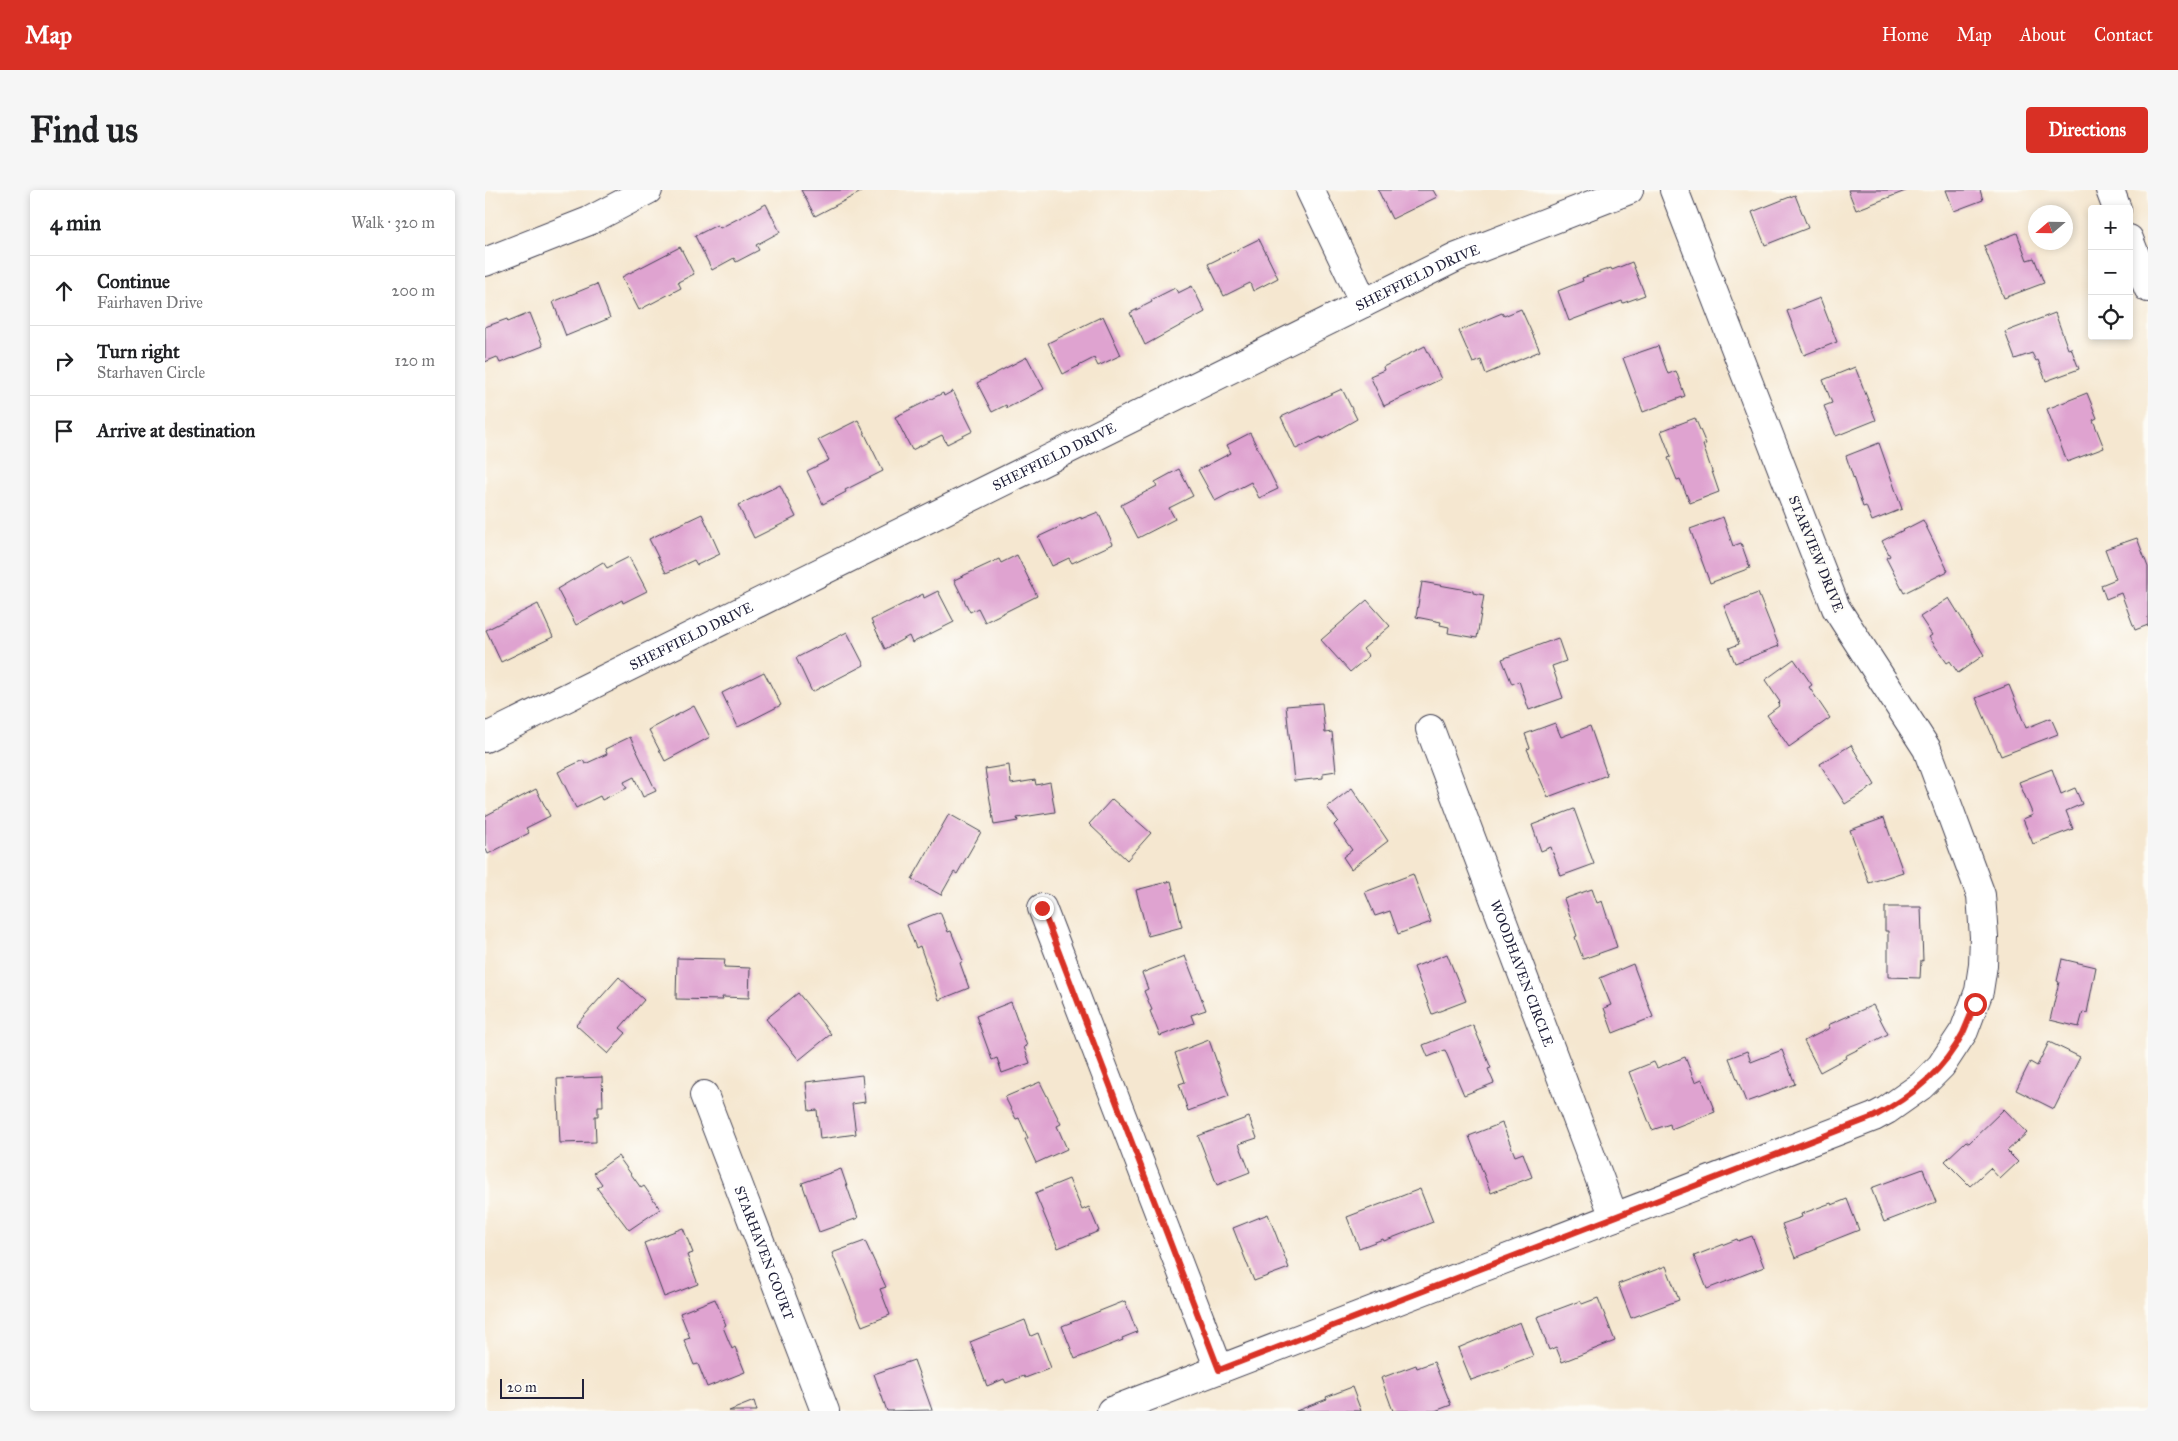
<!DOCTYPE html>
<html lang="en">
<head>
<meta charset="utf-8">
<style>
	:root { --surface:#fff; --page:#f6f6f6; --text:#202124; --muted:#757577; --line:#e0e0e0; --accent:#d93025 }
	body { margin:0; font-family:"IM FELL Great Primer",serif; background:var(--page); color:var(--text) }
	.controls { position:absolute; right:15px; top:15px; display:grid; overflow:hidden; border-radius:5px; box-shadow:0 2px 8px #0003 }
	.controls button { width:45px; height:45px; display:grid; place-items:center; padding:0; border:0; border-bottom:1px solid var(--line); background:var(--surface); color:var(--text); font:25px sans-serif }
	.compass { position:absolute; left:1543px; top:15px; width:45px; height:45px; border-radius:50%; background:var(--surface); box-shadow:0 2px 8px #0003; rotate:250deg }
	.scale { position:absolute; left:15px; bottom:12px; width:84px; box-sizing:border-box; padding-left:5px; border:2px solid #22223b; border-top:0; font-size:14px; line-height:18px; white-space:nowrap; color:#22223b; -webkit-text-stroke:4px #fdfcf7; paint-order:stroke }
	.stop { position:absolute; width:15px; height:15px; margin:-11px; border:4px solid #d93025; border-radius:50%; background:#fff }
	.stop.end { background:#d93025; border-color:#fff; box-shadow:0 1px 5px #0008 }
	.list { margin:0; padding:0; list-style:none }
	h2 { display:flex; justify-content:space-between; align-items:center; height:65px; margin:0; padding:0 20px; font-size:21px }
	h2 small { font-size:16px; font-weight:400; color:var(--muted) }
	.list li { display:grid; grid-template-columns:32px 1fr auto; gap:15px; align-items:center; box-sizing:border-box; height:70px; padding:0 20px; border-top:1px solid var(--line) }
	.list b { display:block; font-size:19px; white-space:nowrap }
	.list p { margin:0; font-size:16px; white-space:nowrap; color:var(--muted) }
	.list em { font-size:16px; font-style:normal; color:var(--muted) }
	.icon { flex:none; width:28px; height:28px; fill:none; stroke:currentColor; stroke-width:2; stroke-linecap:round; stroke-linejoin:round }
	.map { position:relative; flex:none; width:1663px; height:1221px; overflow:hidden; border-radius:5px }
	header { display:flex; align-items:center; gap:30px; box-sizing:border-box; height:70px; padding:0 25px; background:var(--accent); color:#fff }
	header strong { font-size:24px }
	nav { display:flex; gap:28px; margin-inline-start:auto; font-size:18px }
	.intro { display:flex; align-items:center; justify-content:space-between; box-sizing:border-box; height:120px; padding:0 30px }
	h1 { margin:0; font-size:35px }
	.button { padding:12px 22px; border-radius:5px; background:var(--accent); color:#fff; font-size:18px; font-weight:700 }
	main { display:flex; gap:30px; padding:0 30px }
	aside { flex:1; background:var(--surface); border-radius:5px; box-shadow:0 2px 8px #0003 }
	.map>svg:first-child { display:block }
	.building { fill:#dfa3d0 }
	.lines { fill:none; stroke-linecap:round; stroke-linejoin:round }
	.minor-casing { stroke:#424051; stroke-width:30 }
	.tertiary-casing { stroke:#424051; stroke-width:30 }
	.minor { stroke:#fff; stroke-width:28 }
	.tertiary { stroke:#fff; stroke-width:28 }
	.route { stroke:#d93025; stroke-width:6 }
	.labels { text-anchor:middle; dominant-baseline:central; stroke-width:4.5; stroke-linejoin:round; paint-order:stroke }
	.street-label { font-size:14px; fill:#22223b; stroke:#fdfcf7 }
</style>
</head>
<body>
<header>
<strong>Map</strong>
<nav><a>Home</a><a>Map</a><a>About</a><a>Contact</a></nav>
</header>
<div class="intro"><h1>Find us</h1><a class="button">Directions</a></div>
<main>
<aside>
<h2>4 min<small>Walk · 320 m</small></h2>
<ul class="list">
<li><svg class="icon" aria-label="ahead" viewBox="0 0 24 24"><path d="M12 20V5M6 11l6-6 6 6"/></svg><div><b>Continue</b><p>Fairhaven Drive</p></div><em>200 m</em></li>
<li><svg class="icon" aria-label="right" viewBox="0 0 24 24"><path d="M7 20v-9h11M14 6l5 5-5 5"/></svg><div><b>Turn right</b><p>Starhaven Circle</p></div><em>120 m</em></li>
<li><svg class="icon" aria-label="arrive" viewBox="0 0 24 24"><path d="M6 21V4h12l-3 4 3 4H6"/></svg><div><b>Arrive at destination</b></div></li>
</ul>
</aside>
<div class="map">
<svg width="1663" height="1221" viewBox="0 0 1663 1221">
	<rect width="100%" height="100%" fill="#fdfcf7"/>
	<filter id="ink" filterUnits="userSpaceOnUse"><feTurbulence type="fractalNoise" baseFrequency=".02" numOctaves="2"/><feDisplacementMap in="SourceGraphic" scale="10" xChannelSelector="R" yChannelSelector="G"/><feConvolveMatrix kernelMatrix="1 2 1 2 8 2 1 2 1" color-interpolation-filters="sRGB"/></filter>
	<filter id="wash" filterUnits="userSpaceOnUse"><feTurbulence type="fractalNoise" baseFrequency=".0096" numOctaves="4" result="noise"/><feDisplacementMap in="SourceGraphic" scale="20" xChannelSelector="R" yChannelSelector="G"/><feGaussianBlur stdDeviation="1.12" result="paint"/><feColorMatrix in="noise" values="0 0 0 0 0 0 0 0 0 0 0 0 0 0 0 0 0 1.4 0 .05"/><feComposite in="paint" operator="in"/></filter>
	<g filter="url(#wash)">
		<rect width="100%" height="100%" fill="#f5e7d0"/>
		<g id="blocks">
			<g class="building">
				<polygon points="316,0 375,0 376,2 330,26"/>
				<polygon points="893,0 948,0 952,7 907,29"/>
				<polygon points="1363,0 1423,0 1371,20"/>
				<polygon points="1461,0 1495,0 1498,10 1469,21"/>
				<polygon points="1310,5 1323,38 1280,55 1267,22"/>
				<polygon points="281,14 295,42 271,55 274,60 251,72 249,68 227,80 210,46 232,35 235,38"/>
				<polygon points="1532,43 1542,70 1549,68 1559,93 1519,108 1499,56"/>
				<polygon points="774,49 793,88 768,101 765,93 739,106 723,74"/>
				<polygon points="195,57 209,84 193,92 196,98 154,120 137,87"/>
				<polygon points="1147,72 1160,105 1138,113 1137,111 1084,131 1073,101 1098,91 1097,88 1126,78 1127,80"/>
				<polygon points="112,94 125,128 81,146 68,112"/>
				<polygon points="707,96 720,122 660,155 645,123 667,112 666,110 690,98 693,103"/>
				<polygon points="1335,108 1352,152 1319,165 1302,121"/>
				<polygon points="1036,119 1055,161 1001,184 996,170 988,173 974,141 1017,123 1019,126"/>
				<polygon points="45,123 58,156 15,173 12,167 0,172 0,137 22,129 23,132"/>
				<polygon points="1570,123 1583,159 1586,158 1594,179 1561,191 1553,170 1551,171 1547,163 1530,169 1520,142"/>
				<polygon points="618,126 636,165 613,176 609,168 578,184 563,153"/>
				<polygon points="940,156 956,189 899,216 885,186 899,180 898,177"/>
				<polygon points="1173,156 1183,184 1191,181 1200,206 1158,222 1138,168"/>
				<polygon points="542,167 559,199 522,218 521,215 507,222 492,193"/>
				<polygon points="1370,177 1391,230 1351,246 1339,216 1347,213 1338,190"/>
				<polygon points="857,199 872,229 837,249 836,247 811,259 796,227"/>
				<polygon points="468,201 488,241 462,254 457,245 427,260 410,227 458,203 459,206"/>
				<polygon points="1602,203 1612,228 1608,230 1619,258 1582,272 1562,219"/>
				<polygon points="1210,228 1221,254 1218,255 1234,302 1205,313 1195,289 1192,290 1183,268 1186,267 1176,241"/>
				<polygon points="373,230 398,281 360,300 361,302 338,314 322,281 344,270 333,250"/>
				<polygon points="765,243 793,299 774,308 766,292 730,311 713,280 746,263 742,255"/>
				<polygon points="1394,253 1417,319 1387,331 1381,316 1378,317 1361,266"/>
				<polygon points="694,279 708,306 684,318 690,329 653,348 636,315 672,296 670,292"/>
				<polygon points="295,295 311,327 269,348 253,315"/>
				<polygon points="613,322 628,354 587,373 584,368 567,376 553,347 596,327 596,329"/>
				<polygon points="217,324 235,364 212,375 209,370 181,383 164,349"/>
				<polygon points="1238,327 1248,356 1256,353 1265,378 1225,393 1205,339"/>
				<polygon points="1438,330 1463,381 1419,403 1401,368 1405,366 1397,351"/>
				<polygon points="1652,348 1663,377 1663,435 1650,440 1636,403 1621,409 1616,395 1631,389 1620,359"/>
				<polygon points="532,365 552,406 500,432 493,418 485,422 469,390 514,369 516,373"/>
				<polygon points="144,367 162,401 138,413 137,410 91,435 72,399 118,372 122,378"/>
				<polygon points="937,392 988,401 988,403 999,405 992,448 963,443 964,437 955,435 956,432 931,427"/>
				<polygon points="453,401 469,432 427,453 424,446 400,459 386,430 438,404 439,408"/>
				<polygon points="1273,403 1294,456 1250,473 1244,458 1254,454 1239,416"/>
				<polygon points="1464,408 1499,465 1473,483 1465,471 1462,473 1444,447 1447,445 1435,427"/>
				<polygon points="882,410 905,436 878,459 884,466 865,482 836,450"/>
				<polygon points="53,414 68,447 16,472 1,440"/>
				<polygon points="362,442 379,475 327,502 311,468"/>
				<polygon points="1073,448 1081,471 1067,476 1078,508 1044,520 1034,491 1027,494 1017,469"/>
				<polygon points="1309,469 1327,495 1324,497 1345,528 1304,557 1282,525 1294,516 1293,514 1295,512 1280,490"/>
				<polygon points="279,482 296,515 253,537 237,503"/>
				<polygon points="1524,495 1541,538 1566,528 1573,544 1516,566 1491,508"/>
				<polygon points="837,513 840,543 847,542 851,581 838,583 838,588 809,591 801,516"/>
				<polygon points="209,516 225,547 180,571 164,540"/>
				<polygon points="1070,533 1076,547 1105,536 1122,585 1063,607 1042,559 1045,558 1040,544"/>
				<polygon points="145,547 171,601 158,607 149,587 139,592 142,598 117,610 115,606 91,618 73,582 98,570 100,574 122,564 120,559"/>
				<polygon points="1366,555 1390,595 1360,614 1335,574"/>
				<polygon points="524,575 526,594 550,590 551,595 565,592 570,622 532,628 533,631 509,635 500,579"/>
				<polygon points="1567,579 1576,604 1590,598 1597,614 1581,621 1588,639 1548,654 1538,629 1548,625 1534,592"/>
				<polygon points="867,598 903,651 866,679 858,667 867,660 849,635 853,631 842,617"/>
				<polygon points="51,599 65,626 41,638 44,643 3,664 0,657 0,626"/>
				<polygon points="627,609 666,643 642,670 604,634"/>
				<polygon points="1089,619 1109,674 1076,686 1066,657 1056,661 1047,635"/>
				<polygon points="464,624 496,642 472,684 469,682 456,705 427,689"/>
				<polygon points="1399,628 1418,682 1384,693 1365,640"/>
				<polygon points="928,684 946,732 913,744 905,721 890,726 880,702"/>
				<polygon points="686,691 697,737 663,746 651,700"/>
				<polygon points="1107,699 1112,713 1117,711 1132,757 1098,769 1090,747 1092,746 1079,709"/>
				<polygon points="1400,717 1436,717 1438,771 1436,770 1435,788 1403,787 1403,741 1400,741"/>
				<polygon points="455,722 463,742 466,741 478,771 475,773 484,798 454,810 435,756 431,758 422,735"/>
				<polygon points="962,764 981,811 947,824 929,777"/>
				<polygon points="700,766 721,820 706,825 709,833 675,846 665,821 667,820 659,801 663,799 657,783"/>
				<polygon points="192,768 240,769 239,777 265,778 264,808 237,807 238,810 191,809"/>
				<polygon points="1577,769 1611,777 1602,823 1598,822 1594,837 1565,830 1574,792 1572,791"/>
				<polygon points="1148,774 1168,827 1128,843 1119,818 1126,815 1115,788"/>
				<polygon points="134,787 159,810 135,838 141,843 123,864 91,835"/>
				<polygon points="313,803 346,844 314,870 281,829"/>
				<polygon points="526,812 542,856 539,857 545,873 517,883 512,868 507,870 491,826"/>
				<polygon points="1388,815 1403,844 1360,866 1361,868 1335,882 1319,851 1345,838 1343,835"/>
				<polygon points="988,835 1006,878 1003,879 1009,893 979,905 960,860 943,867 938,855"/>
				<polygon points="724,850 744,906 703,921 694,894 700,892 690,863"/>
				<polygon points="1564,852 1595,867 1569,919 1531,900 1545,872 1552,876"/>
				<polygon points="1297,860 1310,894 1261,912 1244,868 1262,861 1266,872"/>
				<polygon points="1200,867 1210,892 1217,889 1230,922 1186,939 1185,934 1167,940 1144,882 1169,872 1172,878"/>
				<polygon points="377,885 380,912 367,914 371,944 335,949 332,920 324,921 321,892"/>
				<polygon points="117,887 118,916 113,916 113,926 110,926 111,952 75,953 72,889"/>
				<polygon points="555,892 576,934 572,936 582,959 551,973 540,949 543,948 534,928 531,929 520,907"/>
				<polygon points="1519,919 1542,943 1522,961 1533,972 1515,989 1505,978 1485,996 1460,971 1481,951 1484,953"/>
				<polygon points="764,927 772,948 754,954 765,982 732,995 713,946"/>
				<polygon points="1017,933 1030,966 1038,963 1047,987 1006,1003 984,946"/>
				<polygon points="133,966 156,998 159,996 175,1019 144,1040 112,998 117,994 109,983"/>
				<polygon points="356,979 373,1028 334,1042 317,993"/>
				<polygon points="1438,979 1451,1012 1399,1032 1386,998"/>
				<polygon points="584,989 597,1020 604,1017 614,1041 573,1058 550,1003"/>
				<polygon points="935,999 948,1032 899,1051 898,1049 874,1058 862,1027"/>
				<polygon points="1362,1009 1374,1040 1331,1057 1332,1059 1310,1068 1297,1034 1317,1027 1316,1024 1346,1013 1347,1015"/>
				<polygon points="783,1024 804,1078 769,1091 748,1038"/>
				<polygon points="198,1038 208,1063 202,1065 213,1094 179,1107 159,1053"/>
				<polygon points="1267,1046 1279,1077 1222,1099 1209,1066 1252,1049 1253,1051"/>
				<polygon points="380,1051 401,1097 395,1099 405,1125 377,1136 347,1063"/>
				<polygon points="1181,1076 1194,1110 1146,1128 1133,1094"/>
				<polygon points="1113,1108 1130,1151 1077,1172 1071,1157 1064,1160 1052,1127 1095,1111 1097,1114"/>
				<polygon points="230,1109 241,1135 238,1137 247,1159 250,1157 260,1182 222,1197 213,1174 209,1175 199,1150 205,1148 195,1123"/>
				<polygon points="640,1111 652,1142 637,1148 638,1150 590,1169 577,1136"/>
				<polygon points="540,1130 546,1146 553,1143 566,1178 540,1188 539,1186 521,1193 519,1189 502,1196 485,1152"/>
				<polygon points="1035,1132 1048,1166 1021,1176 1021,1178 986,1190 973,1158"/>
				<polygon points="429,1170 447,1220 402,1221 389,1184"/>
				<polygon points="949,1172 966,1215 950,1221 908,1221 896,1188 931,1175 932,1178"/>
				<polygon points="867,1197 876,1221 811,1221 842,1209 841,1207"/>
				<polygon points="269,1211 272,1221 244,1221"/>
			</g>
		</g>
	</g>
	<g filter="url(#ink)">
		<use href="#blocks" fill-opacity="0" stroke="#424051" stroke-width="1"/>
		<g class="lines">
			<g class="minor-casing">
				<g id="minor">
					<polyline points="825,0 879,113"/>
					<polyline points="0,72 104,31 163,0"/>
					<path id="s1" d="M945,539L1129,1027"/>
					<path id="s2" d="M0,548L972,67L1144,0"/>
					<polyline points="557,718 734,1179"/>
					<path id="s3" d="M219,905L340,1221"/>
					<polyline points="626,1221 1389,927 1402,920 1436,896 1456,876 1479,841 1494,801 1498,775 1499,747 1496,705 1442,559 1351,418 1189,0"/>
				</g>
			</g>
			<g class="tertiary-casing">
				<g id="tertiary">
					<polyline points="1625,0 1632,19"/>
					<polyline points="1644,49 1663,98"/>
				</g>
			</g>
			<use href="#minor" class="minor"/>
			<use href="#tertiary" class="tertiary"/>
		</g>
	</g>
	<g class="lines" filter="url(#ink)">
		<path class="route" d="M557,718L734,1180L1388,927C1425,908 1459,880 1478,843C1482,834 1486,824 1490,814"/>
	</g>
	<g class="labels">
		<g class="street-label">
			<text stroke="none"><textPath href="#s2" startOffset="1040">SHEFFIELD DRIVE</textPath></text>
			<text stroke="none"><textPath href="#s2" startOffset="635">SHEFFIELD DRIVE</textPath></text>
			<text transform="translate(1331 364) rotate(68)">STARVIEW DRIVE</text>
			<text stroke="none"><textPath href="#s2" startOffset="230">SHEFFIELD DRIVE</textPath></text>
			<text stroke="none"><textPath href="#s1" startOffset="261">WOODHAVEN CIRCLE</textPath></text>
			<text stroke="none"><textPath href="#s3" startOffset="169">STARHAVEN COURT</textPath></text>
		</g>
	</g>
</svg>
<div class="controls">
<button>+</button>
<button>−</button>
<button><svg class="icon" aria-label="locate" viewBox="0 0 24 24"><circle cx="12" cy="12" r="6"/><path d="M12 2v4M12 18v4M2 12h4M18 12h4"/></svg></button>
</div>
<svg class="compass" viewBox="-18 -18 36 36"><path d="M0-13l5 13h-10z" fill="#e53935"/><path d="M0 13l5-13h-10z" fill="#757577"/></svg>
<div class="scale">20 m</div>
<div class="stop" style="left:1490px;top:814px"></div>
<div class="stop end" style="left:557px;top:718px"></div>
</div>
</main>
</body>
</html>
